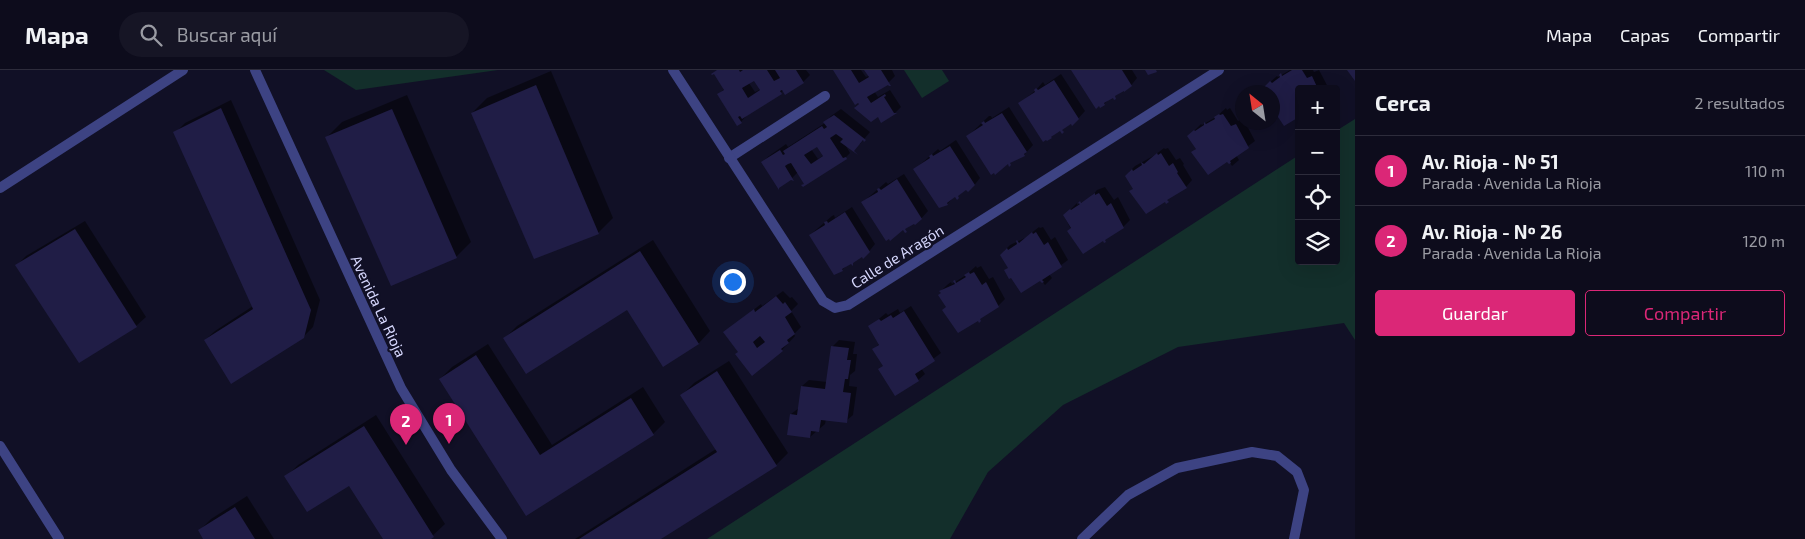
<!DOCTYPE html>
<html lang="es">
<head>
<meta charset="utf-8">
<style>
	:root { --surface:#0d0c1c; --page:#161525; --text:#f1f3f6; --muted:#9a9ba3; --line:#2d2c3b; --accent:#db2777 }
	body { margin:0; font-family:"Exo 2",sans-serif; background:var(--page); color:var(--text) }
	.controls { position:absolute; right:15px; top:15px; display:grid; overflow:hidden; border-radius:5px; box-shadow:0 5px 20px #0002 }
	.controls button { width:45px; height:45px; display:grid; place-items:center; padding:0; border:0; border-bottom:1px solid var(--line); background:var(--surface); color:var(--text); font:25px sans-serif }
	.compass { position:absolute; left:1235px; top:15px; width:45px; height:45px; border-radius:50%; background:var(--surface); box-shadow:0 5px 20px #0002; rotate:330deg }
	.you { position:absolute; left:732px; top:211px; width:18px; height:18px; margin:-12px; border:4px solid #fff; border-radius:50%; background:#1a73e8; box-shadow:0 0 0 8px #1a73e833 }
	.badge { display:grid; place-items:center; width:32px; height:32px; border-radius:50%; background:var(--accent); color:#fff; font-size:16px; font-weight:700 }
	.pin { position:absolute; translate:-50% -41px; filter:drop-shadow(0 1px 2px #0008) }
	.pin::after { content:''; position:absolute; top:26px; width:18px; height:15px; background:inherit; clip-path:polygon(0 0,100% 0,50% 100%) }
	.list { margin:0; padding:0; list-style:none }
	h2 { display:flex; justify-content:space-between; align-items:center; height:65px; margin:0; padding:0 20px; font-size:21px }
	h2 small { font-size:16px; font-weight:400; color:var(--muted) }
	.list li { display:grid; grid-template-columns:32px 1fr auto; gap:15px; align-items:center; box-sizing:border-box; height:70px; padding:0 20px; border-top:1px solid var(--line) }
	.list b { display:block; font-size:19px; white-space:nowrap }
	.list p { margin:0; font-size:16px; white-space:nowrap; color:var(--muted) }
	.list em { font-size:16px; font-style:normal; color:var(--muted) }
	.actions { display:flex; gap:10px; padding:15px 20px }
	.actions a { flex:1; padding:11px 0; border:1px solid var(--accent); border-radius:5px; text-align:center; font-size:18px; color:var(--accent) }
	.actions .main { background:var(--accent); color:#fff }
	.icon { flex:none; width:28px; height:28px; fill:none; stroke:currentColor; stroke-width:2; stroke-linecap:round; stroke-linejoin:round }
	.map { position:relative; flex:none; width:1355px; height:469px; overflow:hidden }
	header { display:flex; align-items:center; gap:30px; box-sizing:border-box; height:70px; padding:0 25px; background:var(--surface); border-bottom:1px solid var(--line) }
	header strong { font-size:24px }
	nav { display:flex; gap:28px; margin-inline-start:auto; font-size:18px }
	.search { width:350px; height:45px; background:var(--page); display:flex; align-items:center; gap:12px; box-sizing:border-box; padding:0 18px; border-radius:28px; color:var(--muted); font-size:19px }
	main { display:flex }
	aside { flex:1; background:var(--surface) }
	.map>svg:first-child { display:block }
	.green { fill:#132f2b }
	.shadow { fill:#0007; fill-rule:evenodd }
	.building { fill:#201d46; fill-rule:evenodd }
	.lines { fill:none; stroke-linecap:round; stroke-linejoin:round }
	.pedestrian { stroke:#3d4383; stroke-width:10 }
	.minor { stroke:#3d4383; stroke-width:10 }
	.labels { text-anchor:middle; dominant-baseline:central; stroke-width:4.5; stroke-linejoin:round; paint-order:stroke }
	.street-label { font-size:15px; fill:#d6d7fd; stroke:#111026 }
</style>
</head>
<body>
<header>
<strong>Mapa</strong>
<div class="search"><svg class="icon" aria-label="search" viewBox="0 0 24 24"><circle cx="10" cy="10" r="6"/><path d="M15 15l6 6"/></svg>Buscar aquí</div>
<nav><a>Mapa</a><a>Capas</a><a>Compartir</a></nav>
</header>
<main>
<div class="map">
<svg width="1355" height="469" viewBox="0 0 1355 469">
	<rect width="100%" height="100%" fill="#111026"/>
	<g class="green">
		<polygon points="324,0 498,0 356,20"/>
		<polygon points="904,0 942,0 949,11 922,28"/>
		<polygon points="1355,49 1355,270 1344,253 1178,277 1063,335 988,402 950,469 707,469 1299,85 1299,191 1336,191 1336,61"/>
	</g>
	<g class="shadow">
		<path d="M717,0H806L810,5L803,12L784,20L747,45L741,52L719,24L724,19ZM755,9L761,19L755,22L749,13Z"/>
		<polygon points="835,0 861,0 866,7 869,6 865,0 892,0 895,6 889,12 874,21 878,27 890,20 901,37 895,43 879,46 855,37 860,33"/>
		<polygon points="1073,0 1132,0 1137,8 1129,18 1109,29 1104,34"/>
		<polygon points="1290,0 1313,0 1314,2 1319,0 1329,19 1299,19 1268,22 1265,18 1267,15 1277,6 1278,7"/>
		<polygon points="551,1 613,148 598,163 472,43 487,28"/>
		<polygon points="1061,4 1085,41 1076,51 1057,62 1048,70 1020,33 1036,20 1042,13 1043,12 1045,15"/>
		<polygon points="407,25 471,172 456,187 327,67 342,52"/>
		<polygon points="231,30 320,230 313,257 303,267 205,270 215,261 253,236 175,63 185,53"/>
		<polygon points="1009,37 1033,75 1024,85 968,66 989,46 991,46 992,48"/>
		<polygon points="1226,38 1227,40 1230,38 1238,51 1242,48 1242,52 1245,52 1255,71 1236,85 1239,90 1232,96 1228,90 1193,82 1197,78 1189,66 1201,54 1202,55 1216,47"/>
		<path d="M841,39L870,62L860,74H845L850,83L844,89L798,102L792,108L762,92L769,86L786,74L788,77L825,53L831,46ZM817,75L824,85L818,89L811,79Z"/>
		<polygon points="956,70 980,108 972,118 967,119 954,127 947,134 915,99 937,80 938,79 940,81"/>
		<polygon points="1164,78 1165,79 1168,78 1176,90 1180,88 1184,94 1183,95 1192,110 1186,117 1134,118 1129,102 1135,96 1155,85"/>
		<polygon points="904,104 928,141 919,151 863,132 885,113 886,112 888,114"/>
		<polygon points="1105,117 1114,130 1118,127 1130,150 1123,157 1083,182 1064,146 1077,133 1077,135 1091,127 1097,120"/>
		<polygon points="852,137 875,174 867,184 862,185 849,193 842,200 810,165 832,146 834,145 835,148"/>
		<polygon points="85,151 146,247 136,256 17,195 26,186"/>
		<polygon points="1039,157 1040,158 1043,157 1051,170 1055,167 1068,190 1049,204 1052,208 1045,215 1040,209 1009,197 1004,181 1010,175 1025,168"/>
		<polygon points="653,170 710,261 699,273 664,295 628,238 505,268 517,256"/>
		<polygon points="976,196 977,198 981,196 989,209 993,207 1005,229 998,236 958,261 941,221 947,215 951,212 952,214 966,205"/>
		<polygon points="783,221 790,228 792,227 798,234 791,241 801,257 794,264 795,266 782,280 739,282 725,262 761,234 762,236"/>
		<polygon points="911,236 941,283 921,298 925,304 918,310 884,295 874,279 880,273 869,257 886,243 888,245 898,239 900,243"/>
		<polygon points="839,270 855,272 853,284 857,284 855,301 850,305 849,316 857,317 853,345 846,351 826,349 825,354 810,367 791,344 799,338 802,316 809,310 827,312 832,277"/>
		<polygon points="488,274 552,375 643,317 665,352 653,364 526,444 440,309 452,297"/>
		<polygon points="729,291 788,383 776,395 659,469 575,469 716,379 682,325 694,313"/>
		<polygon points="376,345 445,454 429,469 384,469 350,414 286,407 298,395"/>
		<polygon points="247,426 274,469 205,469 199,461 211,449"/>
	</g>
	<g class="building">
		<path d="M717,0H739L740,2L743,0H767L774,11L780,8L775,0H796L804,13L785,25L782,20L780,21L782,24L742,49L740,46L738,47L742,53L737,56L717,24L724,20L714,4L712,5L711,4ZM754,11L760,20L748,28L742,18Z"/>
		<polygon points="833,0 851,0 859,13 869,7 864,0 881,0 891,16 889,16 888,15 867,27 871,33 885,24 886,26 884,27 894,43 897,43 881,53 878,47 871,52 854,38 859,34 858,33 855,35"/>
		<polygon points="1071,0 1122,0 1132,16 1124,22 1124,21 1115,26 1116,29 1114,30 1113,28 1104,33 1105,35 1100,38 1099,36 1096,39"/>
		<polygon points="1145,0 1156,0 1157,2 1148,5"/>
		<polygon points="1292,0 1302,0 1307,8 1312,6 1318,19 1299,19 1299,47 1284,56 1274,41 1272,42 1272,22 1266,22 1263,18 1270,11 1272,13 1280,7 1279,5 1281,3 1282,6"/>
		<polygon points="1347,0 1355,0 1355,11"/>
		<polygon points="1054,10 1079,49 1072,56 1071,54 1062,60 1064,62 1062,64 1060,61 1051,67 1052,68 1047,71 1046,70 1043,72 1018,33 1035,22 1034,20 1036,18 1038,20"/>
		<polygon points="536,15 599,164 534,189 471,43"/>
		<polygon points="221,38 311,240 304,268 231,314 204,270 253,239 173,62"/>
		<polygon points="392,39 457,188 391,216 325,67"/>
		<polygon points="1002,43 1027,82 1024,84 1025,86 1010,93 1011,95 1009,97 1008,94 995,105 994,103 991,105 966,66 983,55 981,53 984,51 985,53"/>
		<polygon points="1219,44 1220,45 1223,44 1231,56 1236,54 1249,78 1230,91 1231,93 1229,94 1227,92 1208,105 1191,82 1196,79 1187,66 1194,60 1195,61 1204,55 1204,52 1206,54 1215,49 1214,47"/>
		<path d="M834,45L866,70L864,72L863,70L854,81L858,85L840,72L843,69L836,64L830,68L843,88L846,87L847,89L803,117L801,115L804,114L791,93L788,94L785,96L794,111L791,110L779,118V120L761,92L780,80L783,85L785,84L783,81L822,56L824,59L827,57L823,52ZM817,77L823,86L811,94L804,85Z"/>
		<polygon points="950,76 975,115 968,122 966,120 958,126 959,128 957,130 955,127 947,133 948,135 939,138 913,99 930,88 929,86 932,84 933,86"/>
		<polygon points="1157,83 1158,85 1161,83 1169,96 1173,93 1178,102 1177,103 1187,118 1167,130 1169,132 1166,134 1165,132 1146,144 1129,121 1133,119 1125,106 1132,99 1133,101 1142,95 1141,92 1144,94"/>
		<polygon points="897,109 922,149 915,155 914,154 905,159 907,162 905,163 903,160 890,171 889,169 886,171 861,132 878,122 877,119 879,118 881,120"/>
		<polygon points="1095,123 1095,125 1099,123 1107,136 1111,133 1124,158 1105,170 1106,172 1104,173 1103,171 1083,184 1067,161 1071,158 1063,145 1070,139 1071,140 1080,134 1078,133 1080,131 1081,133"/>
		<polygon points="845,142 870,182 863,189 862,187 853,193 853,196 851,194 842,199 843,201 834,205 809,165 825,155 824,152 827,151 828,153"/>
		<polygon points="75,159 137,257 79,293 15,195"/>
		<polygon points="1032,162 1033,164 1036,162 1044,175 1048,172 1062,197 1042,210 1044,212 1042,213 1040,211 1021,223 1011,208 1009,209 1004,200 1008,198 1000,185 1007,178 1008,180 1017,174 1016,171 1017,170 1019,173"/>
		<polygon points="640,181 699,274 663,297 627,240 526,304 503,268"/>
		<polygon points="969,202 970,204 974,202 982,215 986,212 999,237 980,249 981,251 979,253 978,251 958,263 942,240 946,237 938,225 941,223 939,221 955,214 953,211 955,210 956,213 966,207 964,205"/>
		<path d="M776,226L783,234L785,232L792,242L785,247L795,264L787,270L789,273L781,279L783,281L752,306L735,284L738,282L723,262L754,239L755,242ZM760,266L765,272L757,278L753,272Z"/>
		<polygon points="904,241 935,291 915,304 919,311 895,326 878,299 883,296 872,279 879,275 868,256 879,249 881,251 891,245 893,248"/>
		<polygon points="831,276 849,278 847,290 851,290 848,309 845,309 843,322 851,323 847,353 821,350 819,362 811,361 810,368 787,365 790,344 797,345 801,316 825,319"/>
		<polygon points="476,285 540,385 631,328 654,365 526,446 439,309"/>
		<polygon points="717,301 777,396 661,469 579,469 717,382 680,325"/>
		<polygon points="364,356 434,467 431,469 383,469 349,416 307,442 284,406"/>
		<polygon points="235,437 255,469 203,469 198,460"/>
	</g>
	<g class="lines">
		<polyline class="pedestrian" points="729,88 825,26"/>
		<g class="minor">
			<polyline points="255,0 401,318 451,400 502,469"/>
			<polyline points="673,0 823,231 835,238 848,235 1219,0"/>
			<polyline points="0,118 183,0"/>
			<polyline points="0,376 59,469"/>
			<polyline points="1082,469 1128,425 1177,398 1252,382 1277,386 1297,402 1304,420 1294,469"/>
		</g>
	</g>
	<g class="labels">
		<g class="street-label">
			<text transform="translate(897 186) rotate(-32)">Calle de Aragón</text>
			<text transform="translate(379 236) rotate(65)">Avenida La Rioja</text>
		</g>
	</g>
</svg>
<div class="controls">
<button>+</button>
<button>−</button>
<button><svg class="icon" aria-label="locate" viewBox="0 0 24 24"><circle cx="12" cy="12" r="6"/><path d="M12 2v4M12 18v4M2 12h4M18 12h4"/></svg></button>
<button><svg class="icon" aria-label="layers" viewBox="0 0 24 24"><path d="M12 4l9 5-9 5-9-5zM3 14l9 5 9-5"/></svg></button>
</div>
<svg class="compass" viewBox="-18 -18 36 36"><path d="M0-13l5 13h-10z" fill="#e53935"/><path d="M0 13l5-13h-10z" fill="#9a9ba3"/></svg>
<div class="you"></div>
<div class="pin badge" style="left:449px;top:374px">1</div>
<div class="pin badge" style="left:406px;top:375px">2</div>
</div>
<aside>
<h2>Cerca<small>2 resultados</small></h2>
<ul class="list">
<li><span class="badge">1</span><div><b>Av. Rioja - Nº 51</b><p>Parada · Avenida La Rioja</p></div><em>110 m</em></li>
<li><span class="badge">2</span><div><b>Av. Rioja - Nº 26</b><p>Parada · Avenida La Rioja</p></div><em>120 m</em></li>
</ul>
<div class="actions"><a class="main">Guardar</a><a>Compartir</a></div>
</aside>
</main>
</body>
</html>
